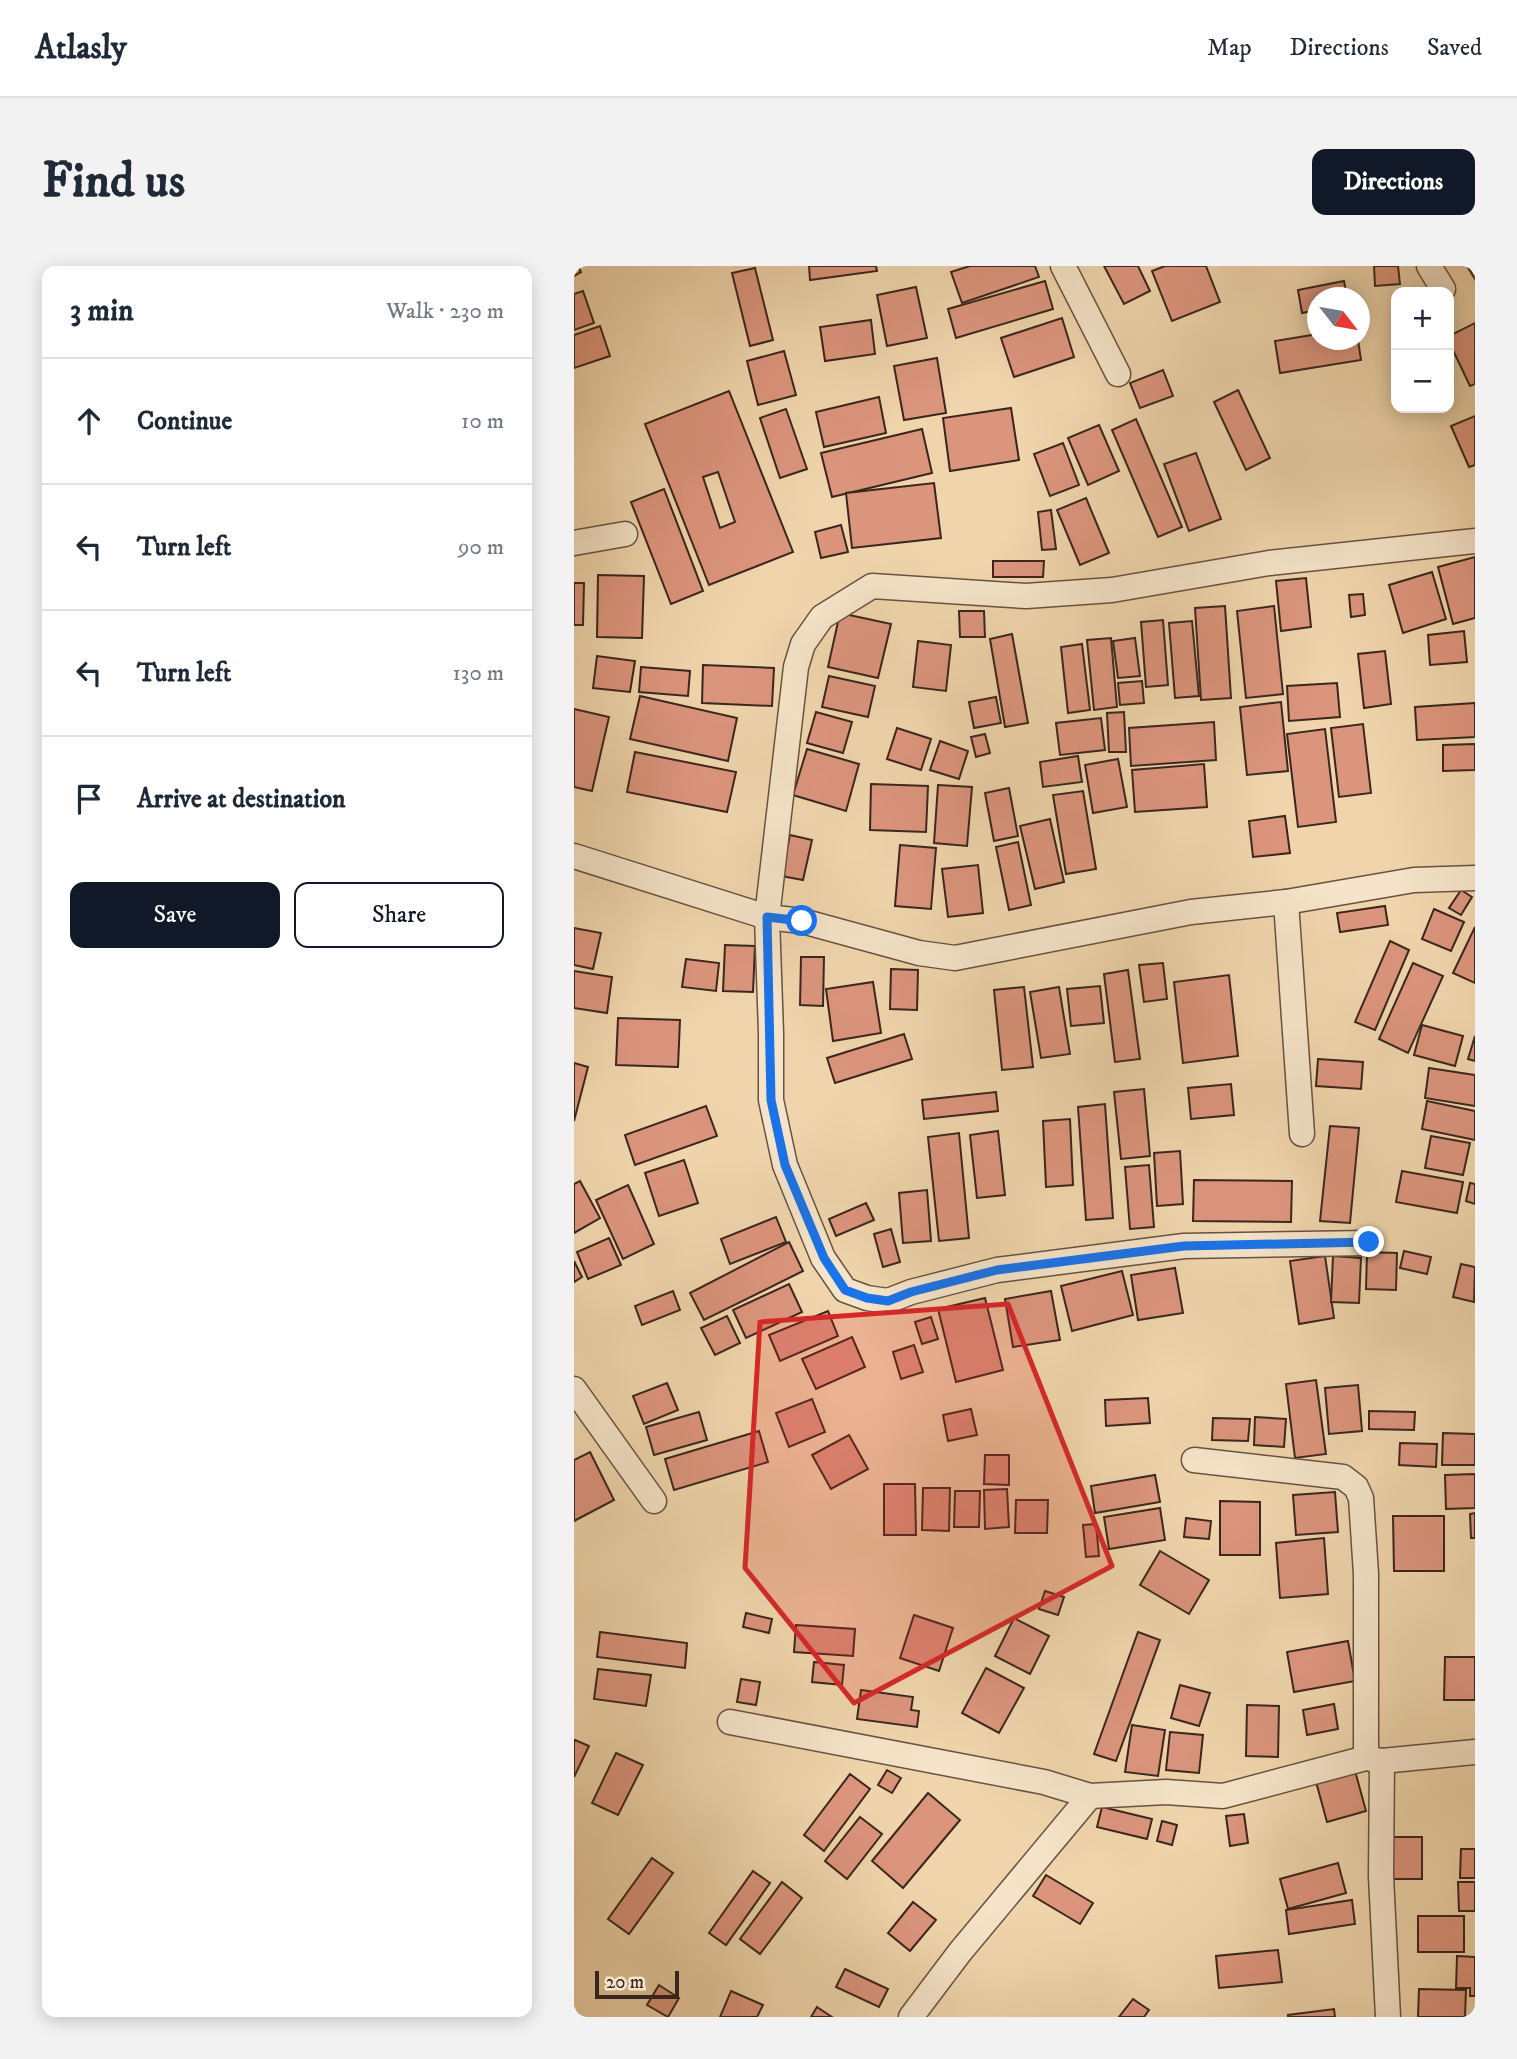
<!DOCTYPE html>
<html lang="en">
<head>
<meta charset="utf-8">
<style>
	:root { --surface:#fff; --page:#f2f2f3; --text:#1f2937; --muted:#747a83; --line:#e0e1e3; --accent:#111827 }
	body { margin:0; font-family:"IM FELL DW Pica",serif; background:var(--page); color:var(--text) }
	.controls { position:absolute; right:21px; top:21px; display:grid; overflow:hidden; border-radius:14px; box-shadow:0 4px 18px #0003 }
	.controls button { width:63px; height:63px; display:grid; place-items:center; padding:0; border:0; border-bottom:2px solid var(--line); background:var(--surface); color:var(--text); font:35px sans-serif }
	.compass { position:absolute; left:733px; top:21px; width:63px; height:63px; border-radius:50%; background:var(--surface); box-shadow:0 4px 18px #0003; rotate:121deg }
	.scale { position:absolute; left:21px; bottom:18px; width:84px; box-sizing:border-box; padding-left:7px; border:4px solid #3b261d; border-top:0; font-size:19px; line-height:24px; white-space:nowrap; color:#3b261d; -webkit-text-stroke:5px #f5e4c9; paint-order:stroke }
	.stop { position:absolute; width:21px; height:21px; margin:-16px; border:5px solid #1a73e8; border-radius:50%; background:#fff }
	.stop.end { background:#1a73e8; border-color:#fff; box-shadow:0 2px 7px #0008 }
	.list { margin:0; padding:0; list-style:none }
	h2 { display:flex; justify-content:space-between; align-items:center; height:91px; margin:0; padding:0 28px; font-size:30px }
	h2 small { font-size:23px; font-weight:400; color:var(--muted) }
	.list li { display:grid; grid-template-columns:46px 1fr auto; gap:21px; align-items:center; box-sizing:border-box; height:126px; padding:0 28px; border-top:2px solid var(--line) }
	.list b { display:block; font-size:26px; white-space:nowrap }
	.list em { font-size:23px; font-style:normal; color:var(--muted) }
	.actions { display:flex; gap:14px; padding:21px 28px }
	.actions a { flex:1; padding:16px 0; border:2px solid var(--accent); border-radius:14px; text-align:center; font-size:24px; color:var(--accent) }
	.actions .main { background:var(--accent); color:#fff }
	.icon { flex:none; width:38px; height:38px; fill:none; stroke:currentColor; stroke-width:2; stroke-linecap:round; stroke-linejoin:round }
	.map { position:relative; flex:none; width:901px; height:1751px; overflow:hidden; border-radius:14px }
	header { display:flex; align-items:center; gap:42px; box-sizing:border-box; height:98px; padding:0 35px; background:var(--surface); border-bottom:2px solid var(--line) }
	header strong { font-size:33px }
	nav { display:flex; gap:38px; margin-inline-start:auto; font-size:24px }
	.intro { display:flex; align-items:center; justify-content:space-between; box-sizing:border-box; height:168px; padding:0 42px }
	h1 { margin:0; font-size:49px }
	.button { padding:18px 32px; border-radius:14px; background:var(--accent); color:#fff; font-size:24px; font-weight:700 }
	main { display:flex; gap:42px; padding:0 42px }
	aside { flex:1; background:var(--surface); border-radius:14px; box-shadow:0 4px 18px #0003 }
	.map>svg:first-child { display:block }
	.building { fill:#dc957d; stroke:#3b261d; stroke-width:2; fill-rule:evenodd }
	.lines { fill:none; stroke-linecap:round; stroke-linejoin:round }
	.minor-casing { stroke:#685241; stroke-width:27 }
	.minor { stroke:#f5e4c9; stroke-width:24 }
	.route { stroke:#1a73e8; stroke-width:9 }
	.marked { fill:#d62828; fill-opacity:0.2; stroke:#d62828; stroke-width:5; stroke-linejoin:round }
</style>
</head>
<body>
<header>
<strong>Atlasly</strong>
<nav><a>Map</a><a>Directions</a><a>Saved</a></nav>
</header>
<div class="intro"><h1>Find us</h1><a class="button">Directions</a></div>
<main>
<aside>
<h2>3 min<small>Walk · 230 m</small></h2>
<ul class="list">
<li><svg class="icon" aria-label="ahead" viewBox="0 0 24 24"><path d="M12 20V5M6 11l6-6 6 6"/></svg><div><b>Continue</b></div><em>10 m</em></li>
<li><svg class="icon" aria-label="left" viewBox="0 0 24 24"><path d="M17 20v-9H6M10 6l-5 5 5 5"/></svg><div><b>Turn left</b></div><em>90 m</em></li>
<li><svg class="icon" aria-label="left" viewBox="0 0 24 24"><path d="M17 20v-9H6M10 6l-5 5 5 5"/></svg><div><b>Turn left</b></div><em>130 m</em></li>
<li><svg class="icon" aria-label="arrive" viewBox="0 0 24 24"><path d="M6 21V4h12l-3 4 3 4H6"/></svg><div><b>Arrive at destination</b></div></li>
</ul>
<div class="actions"><a class="main">Save</a><a>Share</a></div>
</aside>
<div class="map">
<svg width="901" height="1751" viewBox="0 0 901 1751">
	<rect width="100%" height="100%" fill="#f0d5ac"/>
	<filter id="stains"><feTurbulence type="fractalNoise" baseFrequency=".00286" numOctaves="4"/><feColorMatrix values="0 0 0 0 .2 0 0 0 0 .09 0 0 0 0 .02 0 0 0 .5 -.17"/></filter>
	<radialGradient id="worn" r=".72"><stop offset=".6" stop-color="#630" stop-opacity="0"/><stop offset="1" stop-color="#630" stop-opacity=".3"/></radialGradient>
	<g class="building">
		<polygon points="0,0 4,0 7,6 0,10"/>
		<polygon points="235,0 302,0 303,5 236,14"/>
		<polygon points="396,0 461,0 465,11 388,37 377,6"/>
		<polygon points="530,0 564,0 576,25 550,38"/>
		<polygon points="591,0 632,0 646,36 598,55 578,5"/>
		<polygon points="800,0 824,0 826,18 801,20"/>
		<polygon points="893,0 901,0 901,13"/>
		<polygon points="181,2 199,74 176,80 158,7"/>
		<polygon points="471,15 479,43 382,72 374,43"/>
		<polygon points="770,15 773,32 744,32 744,44 728,47 724,24"/>
		<polygon points="342,21 353,72 313,80 303,29"/>
		<polygon points="9,25 20,57 0,64 0,28"/>
		<polygon points="488,52 500,91 440,111 427,72"/>
		<polygon points="297,54 301,88 251,95 246,61"/>
		<polygon points="901,57 901,118 896,120 875,76 875,70"/>
		<polygon points="26,60 36,90 0,102 0,69"/>
		<polygon points="744,68 744,74 784,74 787,94 706,107 701,75"/>
		<polygon points="210,85 222,129 184,139 173,95"/>
		<polygon points="363,92 372,147 330,154 320,100"/>
		<polygon points="589,104 599,130 566,142 556,117"/>
		<polygon points="664,124 696,192 672,204 640,136"/>
		<path d="M155,125L219,286L135,319L71,158ZM144,206L161,256L146,262L129,211Z"/>
		<polygon points="305,131 312,167 250,181 242,146"/>
		<polygon points="437,142 445,194 376,205 369,152"/>
		<polygon points="212,143 233,203 206,212 186,152"/>
		<polygon points="901,150 901,199 895,201 877,160"/>
		<polygon points="562,153 608,261 584,271 538,164"/>
		<polygon points="525,159 545,205 514,219 494,172"/>
		<polygon points="348,163 358,207 258,231 247,187"/>
		<polygon points="489,177 505,219 476,230 460,188"/>
		<polygon points="622,187 647,253 615,265 590,198"/>
		<polygon points="360,217 367,272 278,282 272,227"/>
		<polygon points="90,223 129,325 97,338 57,236"/>
		<polygon points="512,232 535,287 506,299 483,244"/>
		<polygon points="477,244 482,283 468,284 464,246"/>
		<polygon points="267,259 274,286 247,292 241,266"/>
		<polygon points="901,291 901,352 879,358 864,301"/>
		<polygon points="419,295 470,295 469,311 419,311"/>
		<polygon points="858,306 872,353 829,367 815,319"/>
		<polygon points="24,309 70,310 68,372 23,371"/>
		<polygon points="732,312 737,361 707,365 702,315"/>
		<polygon points="0,317 10,317 9,359 0,359"/>
		<polygon points="789,328 791,349 777,351 775,329"/>
		<polygon points="651,340 657,432 627,434 621,342"/>
		<polygon points="700,340 709,428 672,432 663,345"/>
		<polygon points="385,345 410,345 411,371 386,371"/>
		<polygon points="266,347 317,358 304,412 254,401"/>
		<polygon points="589,354 594,419 572,421 567,356"/>
		<polygon points="618,355 625,430 601,432 595,357"/>
		<polygon points="890,365 893,396 856,399 854,369"/>
		<polygon points="438,368 454,457 431,461 416,373"/>
		<polygon points="537,372 543,441 520,444 513,374"/>
		<polygon points="561,372 566,410 544,412 539,375"/>
		<polygon points="344,375 377,379 372,425 339,421"/>
		<polygon points="508,378 516,444 494,447 487,381"/>
		<polygon points="811,385 817,438 790,442 784,388"/>
		<polygon points="23,390 61,395 56,426 19,422"/>
		<polygon points="129,399 200,402 198,440 128,437"/>
		<polygon points="67,401 116,405 114,430 65,426"/>
		<polygon points="255,410 301,420 294,451 248,441"/>
		<polygon points="568,415 570,437 546,439 544,417"/>
		<polygon points="763,417 766,451 715,455 713,420"/>
		<polygon points="66,430 163,452 154,495 56,473"/>
		<polygon points="422,431 427,457 400,462 395,436"/>
		<polygon points="707,436 714,505 673,509 666,441"/>
		<polygon points="901,437 901,471 843,474 841,441"/>
		<polygon points="0,443 35,451 18,525 0,521"/>
		<polygon points="242,446 278,456 269,487 233,477"/>
		<polygon points="550,446 552,486 535,486 533,447"/>
		<polygon points="527,452 531,484 486,489 482,457"/>
		<polygon points="640,456 642,494 557,500 555,462"/>
		<polygon points="789,458 797,527 765,531 757,462"/>
		<polygon points="323,462 357,473 347,504 313,493"/>
		<polygon points="751,463 762,556 724,561 713,468"/>
		<polygon points="411,468 416,487 402,491 397,471"/>
		<polygon points="366,475 394,485 385,513 356,504"/>
		<polygon points="901,478 901,504 869,505 869,479"/>
		<polygon points="233,483 285,498 272,545 219,529"/>
		<polygon points="61,486 162,506 153,546 53,526"/>
		<polygon points="504,490 508,516 469,521 466,496"/>
		<polygon points="544,493 553,541 519,547 511,499"/>
		<polygon points="630,498 633,541 561,546 558,504"/>
		<polygon points="297,518 354,520 352,566 296,564"/>
		<polygon points="364,519 398,521 393,580 360,577"/>
		<polygon points="435,522 444,570 420,575 411,527"/>
		<polygon points="509,525 522,603 492,608 479,529"/>
		<polygon points="711,550 716,587 679,591 675,555"/>
		<polygon points="476,553 490,616 461,623 446,560"/>
		<polygon points="216,569 238,574 229,614 207,610"/>
		<polygon points="444,576 457,639 435,644 422,581"/>
		<polygon points="326,579 362,582 357,643 321,640"/>
		<polygon points="404,599 409,647 374,651 368,603"/>
		<polygon points="887,624 898,631 887,649 875,642"/>
		<polygon points="811,640 814,659 766,666 763,647"/>
		<polygon points="860,643 890,656 877,685 848,673"/>
		<polygon points="901,661 901,717 879,707"/>
		<polygon points="0,662 27,667 19,703 0,699"/>
		<polygon points="816,675 835,684 801,764 781,756"/>
		<polygon points="151,679 181,680 179,726 149,725"/>
		<polygon points="227,691 250,691 249,740 226,739"/>
		<polygon points="112,693 145,697 142,725 108,721"/>
		<polygon points="589,697 593,733 570,736 565,699"/>
		<polygon points="839,697 869,710 834,787 805,773"/>
		<polygon points="317,703 344,704 343,744 316,743"/>
		<polygon points="554,704 566,793 541,796 530,708"/>
		<polygon points="0,705 38,711 33,747 0,742"/>
		<polygon points="655,709 664,790 609,797 600,716"/>
		<polygon points="299,716 307,767 259,775 252,723"/>
		<polygon points="526,720 530,757 497,760 493,723"/>
		<polygon points="450,721 459,801 428,804 420,724"/>
		<polygon points="485,721 496,788 467,792 456,726"/>
		<polygon points="44,752 106,754 104,801 42,799"/>
		<polygon points="848,759 889,770 881,800 840,789"/>
		<polygon points="330,768 338,793 261,817 253,792"/>
		<polygon points="901,770 901,795 894,793"/>
		<polygon points="744,793 789,796 787,823 742,820"/>
		<polygon points="0,797 14,801 0,855"/>
		<polygon points="855,802 901,809 901,840 851,832"/>
		<polygon points="657,818 660,849 617,853 614,822"/>
		<polygon points="570,823 576,890 547,893 540,826"/>
		<polygon points="422,826 424,845 350,853 348,834"/>
		<polygon points="853,835 901,845 901,874 848,863"/>
		<polygon points="531,838 539,952 512,954 504,841"/>
		<polygon points="132,840 143,870 61,899 51,869"/>
		<polygon points="496,853 499,919 472,921 469,855"/>
		<polygon points="756,860 785,862 776,957 746,955"/>
		<polygon points="424,865 431,929 403,932 396,869"/>
		<polygon points="385,867 395,972 365,975 354,871"/>
		<polygon points="857,870 896,877 889,909 851,902"/>
		<polygon points="606,885 609,938 583,940 580,887"/>
		<polygon points="110,894 124,937 85,950 71,907"/>
		<polygon points="575,899 580,961 556,963 551,901"/>
		<polygon points="828,905 889,916 883,947 822,936"/>
		<polygon points="620,914 718,915 717,956 619,955"/>
		<polygon points="6,915 26,952 0,967 0,918"/>
		<polygon points="896,917 901,918 901,938 892,935"/>
		<polygon points="54,919 80,978 49,993 22,934"/>
		<polygon points="353,924 357,975 329,977 325,927"/>
		<polygon points="292,937 300,954 262,970 255,953"/>
		<polygon points="202,951 212,976 156,998 147,973"/>
		<polygon points="317,963 326,996 309,1001 300,968"/>
		<polygon points="35,972 47,999 14,1013 3,986"/>
		<polygon points="215,976 229,1005 130,1054 116,1027"/>
		<polygon points="830,985 857,991 853,1008 826,1002"/>
		<polygon points="793,986 823,987 822,1024 792,1023"/>
		<polygon points="751,990 760,1052 725,1058 716,995"/>
		<polygon points="759,990 787,992 785,1037 757,1036"/>
		<polygon points="0,995 8,1011 0,1016"/>
		<polygon points="887,998 901,1001 900,1036 879,1031"/>
		<polygon points="601,1002 609,1047 564,1054 557,1009"/>
		<polygon points="548,1005 559,1049 498,1065 487,1020"/>
		<polygon points="215,1018 228,1046 172,1072 159,1044"/>
		<polygon points="99,1025 106,1044 68,1059 61,1040"/>
		<polygon points="477,1025 486,1074 439,1081 431,1033"/>
		<polygon points="411,1032 429,1104 382,1116 364,1043"/>
		<polygon points="254,1045 264,1070 206,1095 195,1069"/>
		<polygon points="153,1050 166,1077 141,1089 127,1062"/>
		<polygon points="357,1051 364,1073 348,1078 341,1056"/>
		<polygon points="278,1071 291,1101 242,1123 228,1093"/>
		<polygon points="340,1079 349,1106 327,1113 319,1086"/>
		<polygon points="742,1114 752,1188 721,1192 712,1118"/>
		<polygon points="93,1117 104,1144 70,1158 59,1130"/>
		<polygon points="784,1119 788,1165 755,1168 751,1122"/>
		<polygon points="574,1132 576,1157 532,1160 531,1134"/>
		<polygon points="238,1133 251,1166 215,1181 202,1147"/>
		<polygon points="397,1143 403,1169 374,1175 369,1149"/>
		<polygon points="795,1145 841,1146 840,1164 795,1163"/>
		<polygon points="125,1146 133,1174 80,1189 72,1161"/>
		<polygon points="681,1151 712,1153 710,1181 680,1179"/>
		<polygon points="639,1152 676,1153 674,1175 638,1174"/>
		<polygon points="185,1165 194,1196 100,1224 91,1193"/>
		<polygon points="869,1167 901,1168 901,1199 868,1199"/>
		<polygon points="275,1169 294,1203 257,1223 238,1189"/>
		<polygon points="826,1177 863,1178 862,1201 825,1199"/>
		<polygon points="16,1186 40,1234 0,1255 0,1194"/>
		<polygon points="411,1189 435,1189 435,1219 410,1218"/>
		<polygon points="901,1208 901,1242 872,1243 871,1209"/>
		<polygon points="581,1209 586,1236 521,1247 517,1220"/>
		<polygon points="310,1218 341,1218 342,1269 310,1269"/>
		<polygon points="349,1222 376,1222 375,1265 348,1264"/>
		<polygon points="433,1223 435,1261 411,1263 410,1224"/>
		<polygon points="381,1225 406,1225 405,1261 380,1261"/>
		<polygon points="761,1226 764,1266 722,1269 719,1229"/>
		<polygon points="442,1234 474,1234 473,1267 441,1267"/>
		<polygon points="646,1235 686,1236 686,1289 646,1289"/>
		<polygon points="586,1242 591,1274 535,1283 530,1251"/>
		<polygon points="901,1247 901,1272 897,1272 896,1248"/>
		<polygon points="819,1250 870,1250 870,1305 820,1305"/>
		<polygon points="612,1252 637,1255 635,1273 610,1271"/>
		<polygon points="522,1258 525,1290 512,1291 509,1259"/>
		<polygon points="750,1272 754,1328 706,1332 702,1277"/>
		<polygon points="586,1285 635,1314 615,1348 566,1319"/>
		<polygon points="471,1325 490,1331 484,1349 465,1343"/>
		<polygon points="172,1347 198,1353 195,1367 169,1361"/>
		<polygon points="340,1349 379,1362 365,1405 326,1392"/>
		<polygon points="440,1352 475,1370 456,1408 421,1390"/>
		<polygon points="222,1359 281,1363 279,1390 220,1386"/>
		<polygon points="26,1366 113,1377 111,1402 23,1391"/>
		<polygon points="564,1366 586,1374 542,1495 520,1488"/>
		<polygon points="774,1375 781,1415 720,1426 713,1386"/>
		<polygon points="871,1391 901,1391 901,1434 870,1434"/>
		<polygon points="240,1396 270,1399 268,1419 238,1416"/>
		<polygon points="412,1402 450,1422 425,1467 388,1447"/>
		<polygon points="24,1403 77,1409 72,1440 20,1433"/>
		<polygon points="167,1413 186,1416 182,1439 163,1436"/>
		<polygon points="606,1419 636,1427 625,1460 597,1452"/>
		<polygon points="287,1424 339,1431 337,1444 345,1445 343,1461 283,1453"/>
		<polygon points="760,1438 764,1463 733,1469 729,1444"/>
		<polygon points="673,1439 705,1440 704,1491 672,1490"/>
		<polygon points="558,1459 591,1464 584,1510 551,1506"/>
		<polygon points="596,1466 629,1469 625,1507 592,1504"/>
		<polygon points="1,1474 15,1480 0,1511 0,1476"/>
		<polygon points="42,1487 69,1499 44,1549 18,1537"/>
		<polygon points="780,1501 792,1545 753,1556 741,1512"/>
		<polygon points="313,1504 327,1512 318,1527 304,1519"/>
		<polygon points="276,1508 296,1523 250,1585 230,1569"/>
		<polygon points="354,1527 386,1554 329,1622 298,1595"/>
		<polygon points="528,1541 578,1553 573,1573 523,1561"/>
		<polygon points="670,1548 674,1577 656,1580 652,1550"/>
		<polygon points="286,1551 308,1568 273,1613 251,1595"/>
		<polygon points="588,1555 603,1559 598,1579 583,1575"/>
		<polygon points="816,1571 848,1571 848,1613 817,1613"/>
		<polygon points="887,1583 901,1583 901,1612 886,1612"/>
		<polygon points="78,1592 99,1607 55,1668 34,1653"/>
		<polygon points="764,1597 772,1627 714,1643 706,1613"/>
		<polygon points="179,1605 196,1617 152,1679 135,1667"/>
		<polygon points="472,1609 519,1637 506,1658 459,1630"/>
		<polygon points="208,1616 228,1632 186,1688 166,1673"/>
		<polygon points="884,1616 901,1616 901,1645 885,1645"/>
		<polygon points="778,1634 781,1658 715,1668 712,1644"/>
		<polygon points="339,1636 362,1654 336,1685 314,1667"/>
		<rect x="844" y="1650" width="46" height="36"/>
		<polygon points="704,1684 708,1716 645,1722 642,1690"/>
		<polygon points="883,1690 901,1691 901,1730 896,1730 896,1722 882,1722"/>
		<polygon points="271,1703 314,1723 305,1741 262,1721"/>
		<polygon points="85,1719 105,1732 94,1751 73,1739"/>
		<polygon points="845,1723 892,1724 891,1751 844,1751"/>
		<polygon points="157,1725 189,1739 183,1751 146,1751"/>
		<polygon points="559,1733 575,1744 570,1751 545,1751"/>
		<polygon points="243,1741 258,1751 237,1751"/>
		<polygon points="760,1743 761,1751 714,1751 714,1749"/>
	</g>
	<g class="lines">
		<g class="minor-casing">
			<g id="minor">
				<polyline points="489,0 544,108"/>
				<polyline points="855,0 869,23"/>
				<polyline points="0,277 51,268"/>
				<polyline points="0,590 193,651 228,655 345,687 381,692 617,646 712,636 840,614 901,612"/>
				<polyline points="712,636 728,868"/>
				<polyline points="795,977 610,980 423,1004 337,1026 314,1035 293,1032 271,1024 249,992 211,899 197,834 197,767 193,651 222,401 229,378 248,351 298,320 452,330 538,324 695,297 901,275"/>
				<polyline points="0,1123 80,1235"/>
				<polyline points="620,1194 769,1211 782,1221 787,1232 792,1308 792,1492"/>
				<polyline points="156,1456 470,1516 516,1530 592,1526 649,1530 792,1492 808,1495 901,1486"/>
				<polyline points="808,1495 807,1610 814,1751"/>
				<polyline points="337,1751 386,1686 516,1530"/>
			</g>
		</g>
		<use href="#minor" class="minor"/>
	</g>
	<g class="lines">
		<polyline class="route" points="228,655 193,651 197,834 211,899 250,992 271,1024 293,1032 314,1035 337,1026 423,1004 610,980 795,976"/>
	</g>
	<path class="marked" d="M434,1038L538,1300L280,1437L171,1302L186,1056Z"/>
	<rect width="100%" height="100%" filter="url(#stains)"/>
	<rect width="100%" height="100%" fill="url(#worn)"/>
</svg>
<div class="controls">
<button>+</button>
<button>−</button>
</div>
<svg class="compass" viewBox="-18 -18 36 36"><path d="M0-13l5 13h-10z" fill="#e53935"/><path d="M0 13l5-13h-10z" fill="#747a83"/></svg>
<div class="scale">20 m</div>
<div class="stop" style="left:228px;top:655px"></div>
<div class="stop end" style="left:795px;top:976px"></div>
</div>
</main>
</body>
</html>
